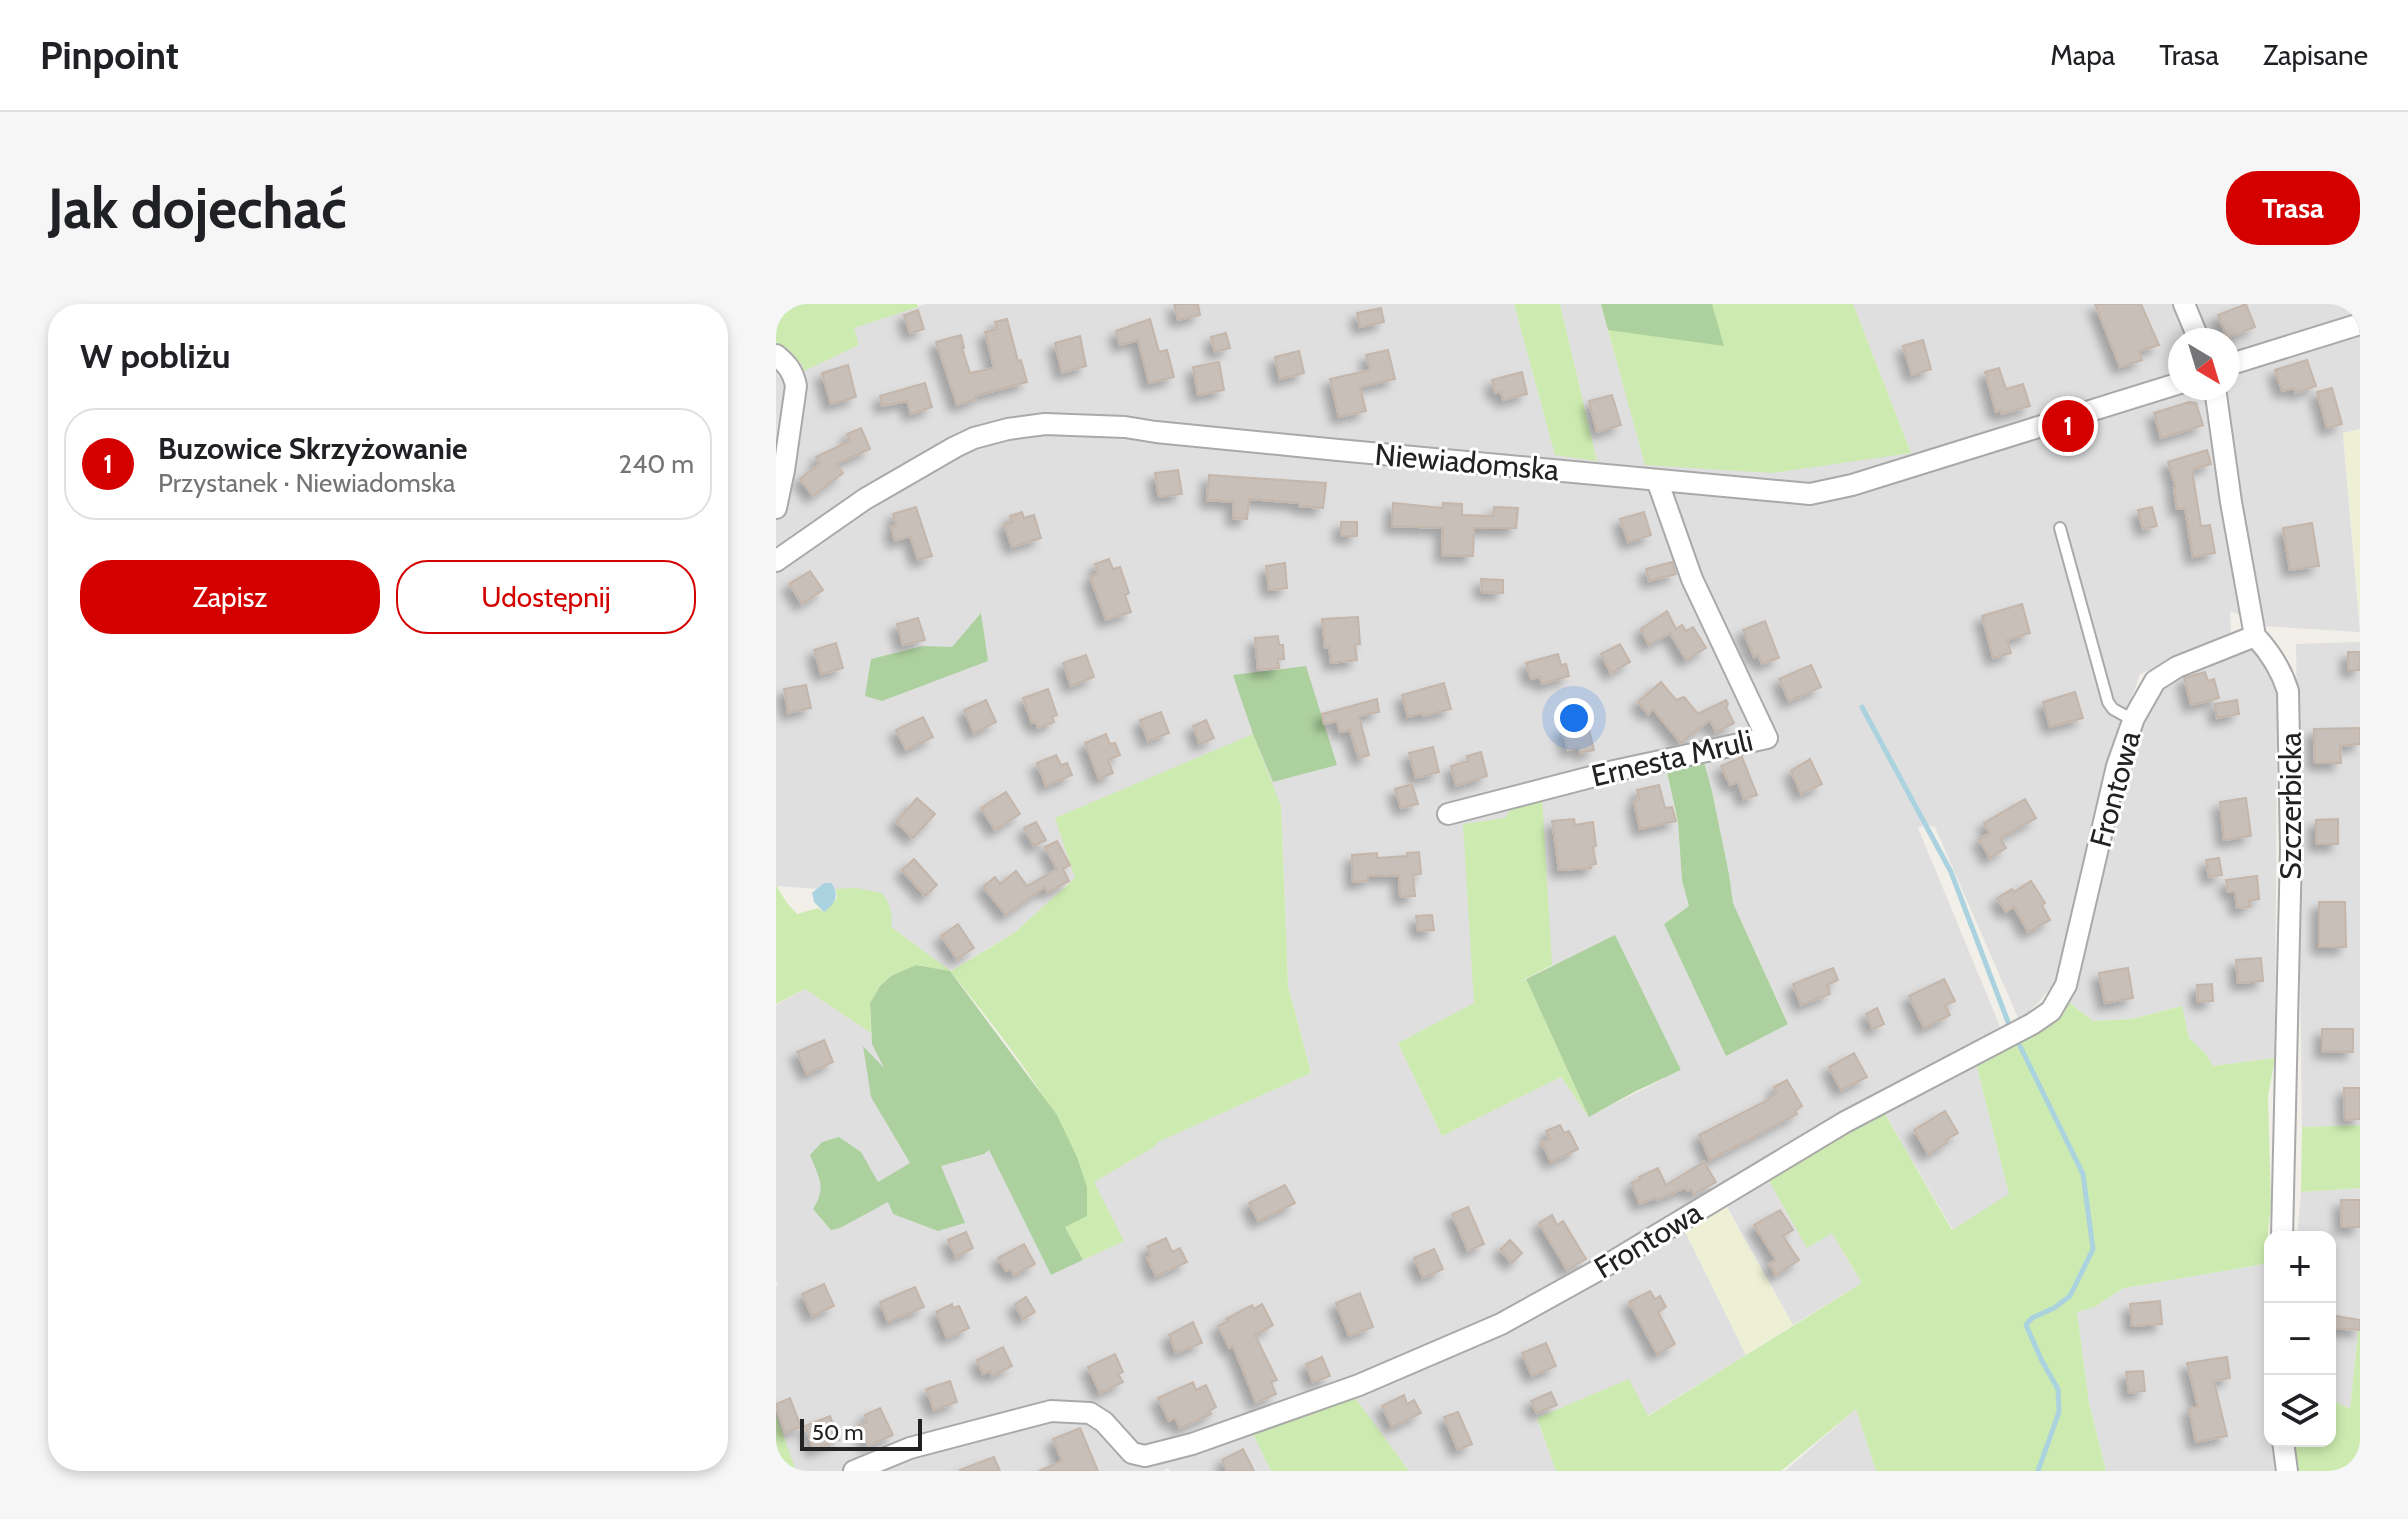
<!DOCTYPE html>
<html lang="pl">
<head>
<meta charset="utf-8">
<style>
	:root { --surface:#fff; --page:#f6f6f6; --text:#202124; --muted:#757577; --line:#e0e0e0; --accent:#d40000 }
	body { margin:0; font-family:Cabin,sans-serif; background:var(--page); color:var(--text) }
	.controls { position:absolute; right:24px; bottom:24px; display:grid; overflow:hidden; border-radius:16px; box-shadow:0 4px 12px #0003 }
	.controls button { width:72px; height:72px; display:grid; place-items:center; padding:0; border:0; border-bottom:2px solid var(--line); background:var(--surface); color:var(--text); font:40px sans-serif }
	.compass { position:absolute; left:1392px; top:24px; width:72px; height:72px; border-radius:50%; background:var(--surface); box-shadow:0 4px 12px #0003; rotate:142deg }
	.scale { position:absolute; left:24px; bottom:20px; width:122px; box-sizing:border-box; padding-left:8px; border:4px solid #222; border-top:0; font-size:22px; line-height:28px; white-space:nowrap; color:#222; -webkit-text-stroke:6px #fff; paint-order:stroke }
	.you { position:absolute; left:798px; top:414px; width:28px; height:28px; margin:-20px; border:6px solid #fff; border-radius:50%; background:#1a73e8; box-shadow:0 0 0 12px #1a73e833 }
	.badge { display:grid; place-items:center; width:52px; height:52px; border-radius:50%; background:var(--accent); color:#fff; font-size:26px; font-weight:700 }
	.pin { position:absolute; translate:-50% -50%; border:4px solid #fff; box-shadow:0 2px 8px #0006 }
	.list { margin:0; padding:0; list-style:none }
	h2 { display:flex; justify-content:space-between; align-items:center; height:104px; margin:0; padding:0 32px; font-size:34px }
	h2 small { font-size:26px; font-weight:400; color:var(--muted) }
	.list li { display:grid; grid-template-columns:52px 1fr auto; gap:24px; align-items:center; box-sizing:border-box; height:112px; margin:0 16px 16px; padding:0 16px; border:2px solid var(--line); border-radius:32px }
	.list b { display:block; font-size:30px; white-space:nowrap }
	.list p { margin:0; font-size:26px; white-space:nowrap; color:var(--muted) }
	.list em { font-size:26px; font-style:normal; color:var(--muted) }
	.actions { display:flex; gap:16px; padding:24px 32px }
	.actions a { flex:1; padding:18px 0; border:2px solid var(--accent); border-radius:32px; text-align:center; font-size:28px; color:var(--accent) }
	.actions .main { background:var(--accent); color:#fff }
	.icon { flex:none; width:44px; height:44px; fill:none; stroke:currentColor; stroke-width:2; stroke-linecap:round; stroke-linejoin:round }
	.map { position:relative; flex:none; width:1584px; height:1167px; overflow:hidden; border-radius:32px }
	header { display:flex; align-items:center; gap:48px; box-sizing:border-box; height:112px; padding:0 40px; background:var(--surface); border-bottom:2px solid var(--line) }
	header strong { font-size:38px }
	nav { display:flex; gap:44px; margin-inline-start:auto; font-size:28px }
	.intro { display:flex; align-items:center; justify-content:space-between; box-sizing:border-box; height:192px; padding:0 48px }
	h1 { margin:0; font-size:56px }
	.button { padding:20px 36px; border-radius:32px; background:var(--accent); color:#fff; font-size:28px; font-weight:700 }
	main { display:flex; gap:48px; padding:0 48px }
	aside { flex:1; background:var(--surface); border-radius:32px; box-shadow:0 4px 12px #0003 }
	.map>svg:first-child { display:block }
	.residential { fill:#e0dfdf; fill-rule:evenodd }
	.farmland { fill:#eef0d5 }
	.grass { fill:#cdebb0 }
	.forest { fill:#add19e }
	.water { fill:#aad3df }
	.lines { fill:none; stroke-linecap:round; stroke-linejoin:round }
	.stream { stroke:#aad3df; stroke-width:5 }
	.building { fill:#c7bfb8; stroke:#c4b6ab; stroke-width:2; filter:url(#shadow) }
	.service-casing { stroke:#a9a9a9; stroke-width:14 }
	.minor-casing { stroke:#a9a9a9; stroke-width:24 }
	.service { stroke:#fff; stroke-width:10 }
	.minor { stroke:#fff; stroke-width:20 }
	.labels { text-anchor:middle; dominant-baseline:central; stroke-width:6; stroke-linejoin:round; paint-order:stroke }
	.street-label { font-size:30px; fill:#222; stroke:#fff }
</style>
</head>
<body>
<header>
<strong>Pinpoint</strong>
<nav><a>Mapa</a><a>Trasa</a><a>Zapisane</a></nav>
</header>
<div class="intro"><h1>Jak dojechać</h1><a class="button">Trasa</a></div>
<main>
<aside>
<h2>W pobliżu<small></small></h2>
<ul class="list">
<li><span class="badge">1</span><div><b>Buzowice Skrzyżowanie</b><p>Przystanek · Niewiadomska</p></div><em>240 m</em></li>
</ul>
<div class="actions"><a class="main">Zapisz</a><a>Udostępnij</a></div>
</aside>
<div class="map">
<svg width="1584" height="1167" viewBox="0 0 1584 1167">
	<defs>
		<filter id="shadow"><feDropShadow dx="-7" dy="7" stdDeviation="4" flood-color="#0004"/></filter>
	</defs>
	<rect width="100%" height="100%" fill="#f2efe9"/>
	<g class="residential">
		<path d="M150,0H738L779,150L821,156L784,0H825L869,160L1135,149L1077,0H1584V125L1567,130L1584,328L1488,322L1454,307L1455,333L1364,370L1344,427L1281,677L1261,700L1243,716L1159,523L1150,521L1142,524L1233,744L1199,757L1234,890L1177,926L1107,807L1031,943L1056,929L1086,979L1017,1021L950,901L908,925L970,1051L871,1112L761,1115L780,1167H633L576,1091L477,1129L495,1167H394L392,1164L386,1167H0V982L2,980L0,977V701L29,685L95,729L96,740L213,846L275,971L347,937L317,878L378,843L381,838L535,769L512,682L505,502L299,574L238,629L174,667L114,623L105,589L0,582V38L25,59L28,66L77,24ZM1404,36H1452V84H1404ZM926,455L936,487L953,570L957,599L1012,719L888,620L913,602L906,577L902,518L890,465ZM776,661L905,766L814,812L785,773L666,832L622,739Z"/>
		<polygon points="1584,338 1584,821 1526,823 1520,340"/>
		<polygon points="1480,344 1499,379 1501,397 1499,754 1437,762 1429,749 1413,734 1406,702 1356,715 1317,717 1291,697 1305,650 1357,441 1371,399 1403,368"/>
		<polygon points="1584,884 1584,1010 1574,1105 1554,1095 1554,933 1521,933 1525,888"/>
		<polygon points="1494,959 1491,1061 1494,1084 1494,1137 1500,1137 1503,1167 1330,1167 1313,1099 1301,1008 1318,1003 1348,984"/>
		<polygon points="1080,1105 1100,1167 1009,1167"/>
	</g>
	<g class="farmland">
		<polygon points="1584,125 1584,317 1567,129"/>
		<polygon points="949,901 1017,1021 970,1051 908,925"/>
	</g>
	<g class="grass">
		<polygon points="0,0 141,0 142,3 78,24 83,41 28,67 25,59 0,38"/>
		<polygon points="738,0 784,0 821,157 779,151"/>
		<polygon points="825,0 1077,0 1135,149 996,169 869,161"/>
		<path d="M477,430L505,502L512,682L535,769L382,838L378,843L318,878L348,937L307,956L289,923L311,883C285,804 226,732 174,667L140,661L115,672L104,682L94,699L95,729L29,685L0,700V581L11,599L21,610L42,604L48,608L61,594L60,585L80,584L106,589C114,600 117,609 115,623L175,667L238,629L299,574L279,514Z"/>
		<polygon points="766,492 776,661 740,679 750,675 813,813 785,773 666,832 622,739 698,699 687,520 729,514 738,500"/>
		<path d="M1291,697L1317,717L1356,715L1406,702L1413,734L1429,749L1437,762L1499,754L1492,792L1495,902L1492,928L1494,959L1348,984L1318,1003L1301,1008L1313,1099L1330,1167H1100L1080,1105L1005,1167H780L761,1114L853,1075L872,1112L1086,979L1056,929L1031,944L992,875L1107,807L1176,926L1233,890L1199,756C1239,743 1264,730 1291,697Z"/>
		<polygon points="1584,821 1584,884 1525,888 1526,823"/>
		<polygon points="1584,1011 1584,1167 1513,1167 1512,1137 1554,1137 1554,1095 1574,1105"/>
		<polygon points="577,1091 633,1167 495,1167 476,1128"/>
		<polygon points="0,1111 20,1167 0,1167"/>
	</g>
	<g class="forest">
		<polygon points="825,0 936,0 948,42 832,26"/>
		<polygon points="205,309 212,357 106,397 89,392 95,355 147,342 176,343"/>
		<polygon points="530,362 561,461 497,478 477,430 457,371"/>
		<polygon points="927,455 936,487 953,570 957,599 1012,720 950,752 888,620 913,602 906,577 902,518 890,464"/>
		<polygon points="839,631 905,766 858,788 813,813 750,675"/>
		<path d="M140,661L174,667L281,811L301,853L311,883V912L289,923L307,956L275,971L213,846L208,850L165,862L189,919L162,927L117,910L112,898L64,924L55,926L37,905C51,883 43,874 34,851L46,838L63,833L85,848L102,878L134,859L95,793L87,742L108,764L96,740L94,699L104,682L115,672Z"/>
	</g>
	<path class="water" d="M48,579H55C65,591 58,601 48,608L38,598L36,589Z"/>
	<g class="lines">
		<g class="stream">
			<polyline points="1086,403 1175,568 1232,718"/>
			<polyline points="1244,742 1307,870 1317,945 1294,992 1278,1004 1256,1014 1250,1021 1266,1057 1282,1085 1283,1108 1262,1167"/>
		</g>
	</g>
	<g class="building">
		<polygon points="398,0 422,0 424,11 402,16"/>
		<polygon points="1319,0 1365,0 1383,41 1363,47 1366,56 1344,63"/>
		<polygon points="1470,0 1479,23 1451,34 1442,11"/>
		<polygon points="605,4 608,18 584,23 581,9"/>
		<polygon points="142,6 148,25 134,29 128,11"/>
		<polygon points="231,15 242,57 245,56 251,78 199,92 200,95 181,101 160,38 185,31 188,44 186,44 194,69 218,64 209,28 221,25 219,18"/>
		<polygon points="374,15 383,48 391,46 398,73 373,79 362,36 344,41 340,27"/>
		<polygon points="450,29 454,44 439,48 435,33"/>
		<polygon points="304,32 310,62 286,69 279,39"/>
		<polygon points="1147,36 1155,65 1136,71 1127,42"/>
		<polygon points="612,46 619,75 584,83 590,107 563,113 554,75 594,66 590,51"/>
		<polygon points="523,47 528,69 504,75 499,53"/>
		<polygon points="1531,56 1540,82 1520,89 1518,84 1506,87 1499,66"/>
		<polygon points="443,58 448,86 422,91 417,63"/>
		<polygon points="72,61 80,93 55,100 46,69"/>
		<polygon points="1223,64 1230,85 1247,80 1254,102 1226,110 1224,106 1220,108 1209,68"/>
		<polygon points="746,68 751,90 727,96 725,88 719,89 716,76"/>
		<polygon points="149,79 156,103 135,110 131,97 106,102 104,92"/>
		<polygon points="1556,84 1566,120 1551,124 1541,88"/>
		<polygon points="836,91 845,121 821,128 813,97"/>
		<polygon points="1413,98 1420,99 1427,121 1385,134 1378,109"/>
		<polygon points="85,124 94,145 60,160 67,169 37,192 24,175 44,159 40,153 74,137 71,130"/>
		<polygon points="1431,146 1435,160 1416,166 1425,222 1434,221 1439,249 1417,253 1409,204 1401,205 1398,184 1400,184 1392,158"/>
		<polygon points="402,166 406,190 383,193 379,169"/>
		<polygon points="433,171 550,179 547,204 523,202 523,199 473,195 471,215 457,214 458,198 431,196"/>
		<polygon points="617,199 667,204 667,199 686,200 686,211 717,212 718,203 742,204 740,224 698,224 697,252 666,251 667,224 616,222"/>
		<polygon points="140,203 156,252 142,256 134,232 119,237 115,223 120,222 117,210"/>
		<polygon points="1376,203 1381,222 1367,225 1362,206"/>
		<polygon points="246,208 248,214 258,211 265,234 236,243 228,220 236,218 234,212"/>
		<polygon points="868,208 875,231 852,238 844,215"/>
		<rect x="565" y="218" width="16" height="14"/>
		<polygon points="1536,219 1543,262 1514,266 1507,224"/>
		<polygon points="333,255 337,265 344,263 353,289 349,291 355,308 330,316 314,273 322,270 319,260"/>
		<polygon points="896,258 900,270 873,277 870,265"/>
		<polygon points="509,259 511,284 493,286 490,262"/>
		<polygon points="34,267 47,286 26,300 13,280"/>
		<polygon points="705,275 727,276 727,289 706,288"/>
		<polygon points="1246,300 1254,329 1231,336 1235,349 1217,354 1206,312"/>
		<polygon points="891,307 900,325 906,321 910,327 917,323 930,344 910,356 894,329 873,341 865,325"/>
		<polygon points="582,313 584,340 579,341 581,356 555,359 553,343 549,344 546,315"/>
		<polygon points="142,314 149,336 127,341 121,320"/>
		<polygon points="989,317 1003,354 986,360 982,351 978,353 967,326"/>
		<polygon points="502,332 503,341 507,341 508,355 502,355 503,364 482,366 479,334"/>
		<polygon points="60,339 67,364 45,370 38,346"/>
		<polygon points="844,340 854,358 835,369 825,350"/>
		<rect x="1572" y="348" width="12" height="18"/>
		<polygon points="782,350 785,361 790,360 793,372 766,380 764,373 755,375 750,359"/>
		<polygon points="310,351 318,373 295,382 287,359"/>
		<polygon points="1035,361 1045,383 1013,397 1003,375"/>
		<polygon points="1429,368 1432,377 1438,375 1443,394 1415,401 1408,374"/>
		<polygon points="885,378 900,396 908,393 922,410 950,396 952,400 950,403 958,419 940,428 934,416 905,439 877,405 872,410 862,398"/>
		<polygon points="668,379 675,405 647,412 646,409 632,413 626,391"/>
		<polygon points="30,381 35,404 12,409 8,385"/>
		<polygon points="272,385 281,411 276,413 278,418 262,424 260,418 256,419 247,394"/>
		<polygon points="1299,388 1307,414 1274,423 1267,398"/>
		<polygon points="601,395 603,408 583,412 593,451 583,454 574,426 564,428 561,417 548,420 546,410"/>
		<polygon points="210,396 220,418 198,429 188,406"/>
		<polygon points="1461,396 1463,410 1441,414 1439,400"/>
		<polygon points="385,408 393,429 372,437 364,416"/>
		<polygon points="147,413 157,433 130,446 120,426"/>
		<polygon points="430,416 438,434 424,440 417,422"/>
		<polygon points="811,418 818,446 805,449 803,443 792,446 786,424"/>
		<polygon points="1584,424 1584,440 1564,442 1565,459 1539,459 1538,425"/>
		<polygon points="330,430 334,440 339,439 344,451 332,456 337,469 323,475 309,439"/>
		<polygon points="657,443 663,468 640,474 633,449"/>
		<polygon points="705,448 711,472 680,482 675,462 692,457 691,452"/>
		<polygon points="280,451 285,461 291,459 296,471 270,482 261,459"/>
		<polygon points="966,453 981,491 968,495 962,478 954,481 945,462"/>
		<polygon points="1034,455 1046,480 1025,490 1015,467"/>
		<polygon points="636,480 642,500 625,504 619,485"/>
		<polygon points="883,481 889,504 896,503 900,517 864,525 858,497 863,495 861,486"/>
		<polygon points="230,488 244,510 219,526 205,504"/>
		<polygon points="141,494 159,510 137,534 120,518"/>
		<polygon points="1470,494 1475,532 1448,536 1444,498"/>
		<polygon points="1249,495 1260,514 1224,534 1230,544 1214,554 1203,535 1214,529 1208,519"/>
		<polygon points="798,515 799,521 817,518 820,542 817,543 820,560 814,561 815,564 783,566 776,517"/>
		<polygon points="1562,515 1562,540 1540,540 1540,516"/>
		<polygon points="260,518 270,536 258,542 248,524"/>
		<polygon points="281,537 294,561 287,565 293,577 272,588 269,583 230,611 207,583 219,573 224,580 240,567 251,582 281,565 269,543"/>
		<polygon points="643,548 645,570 637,571 639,592 624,593 623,571 592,572 592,577 577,578 576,551 601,549 601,554 631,552 631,549"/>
		<polygon points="1443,554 1446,571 1433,573 1430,556"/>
		<polygon points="138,555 161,581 149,592 126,566"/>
		<polygon points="1481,572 1483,595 1473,597 1474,603 1461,604 1459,588 1452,588 1450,576"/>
		<polygon points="1255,577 1269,599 1266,601 1274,616 1252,628 1238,603 1230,608 1221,594 1236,585 1238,588"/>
		<polygon points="1543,598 1569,598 1570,643 1543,643"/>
		<polygon points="656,611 658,626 642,627 640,612"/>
		<polygon points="182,620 198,644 181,655 165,632"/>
		<polygon points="1485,654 1487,677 1462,679 1460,656"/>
		<polygon points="1057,664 1062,676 1051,681 1054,690 1025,701 1017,680"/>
		<polygon points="1352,664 1357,694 1329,699 1323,669"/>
		<polygon points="1168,675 1179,697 1169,701 1174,711 1148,724 1133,692"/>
		<polygon points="1436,680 1437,697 1422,698 1421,681"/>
		<polygon points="1101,704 1108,720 1097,725 1090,710"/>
		<polygon points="1546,725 1577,725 1577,748 1546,747"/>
		<polygon points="48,736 57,758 31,770 21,748"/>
		<polygon points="1078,749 1091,773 1065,786 1053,763"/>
		<polygon points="1011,776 1026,802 1019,807 1021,810 934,856 923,831 992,796 1001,789 998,783"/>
		<polygon points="1568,784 1584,784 1584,815 1569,816"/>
		<polygon points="1169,807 1182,829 1170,836 1171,839 1152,850 1138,826"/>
		<polygon points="784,821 788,829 793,827 802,845 775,858 766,839 774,835 770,827"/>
		<polygon points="928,858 940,878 918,890 915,885 911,887 909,884 881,896 879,894 864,900 855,879 864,875 863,873 882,864 890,881"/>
		<polygon points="509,881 519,899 482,917 473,899"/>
		<polygon points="1565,896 1584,896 1584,923 1566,923"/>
		<polygon points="692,903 708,940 692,947 676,910"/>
		<polygon points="1004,906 1017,926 1007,932 1023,956 1000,971 993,960 1000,956 978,921"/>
		<polygon points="776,911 781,921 787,917 810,955 791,966 763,919"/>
		<polygon points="190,928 197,944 180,953 172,936"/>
		<polygon points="390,934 396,948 404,944 411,958 380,972 371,954 375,952 371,943"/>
		<polygon points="734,936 746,949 736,959 724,946"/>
		<polygon points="248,940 259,960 238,971 234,965 230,967 222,954"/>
		<polygon points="658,945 667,965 647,974 638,954"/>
		<polygon points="48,980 58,1002 36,1012 26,990"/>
		<polygon points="139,983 148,1003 112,1018 104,998"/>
		<polygon points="874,987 879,995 884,992 890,1003 882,1008 899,1040 881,1050 853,998"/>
		<polygon points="584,989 597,1023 573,1032 560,999"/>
		<polygon points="250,993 259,1008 247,1015 239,1000"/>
		<polygon points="1384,997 1386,1020 1356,1022 1354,1000"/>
		<polygon points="176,1000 177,1004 183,1002 193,1024 171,1034 160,1008"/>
		<polygon points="486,1000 497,1021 479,1031 501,1076 495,1078 500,1090 480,1099 457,1042 453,1044 442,1022 452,1017 450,1015 476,1001 478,1005"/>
		<polygon points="1554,1011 1584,1016 1584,1026 1554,1024"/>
		<polygon points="417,1018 426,1039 400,1049 393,1031"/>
		<polygon points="770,1039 780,1062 756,1072 746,1049"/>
		<polygon points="227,1043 236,1062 216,1072 214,1067 207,1070 201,1056"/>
		<polygon points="339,1050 347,1068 342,1070 347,1078 324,1089 312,1063"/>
		<polygon points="546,1053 554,1072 537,1078 530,1060"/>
		<polygon points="1451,1053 1454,1074 1438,1077 1451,1132 1420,1138 1413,1104 1422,1103 1411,1059"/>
		<polygon points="1367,1067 1369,1087 1353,1089 1350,1068"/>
		<polygon points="174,1077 181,1098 158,1106 150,1085"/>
		<polygon points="417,1078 420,1086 430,1081 440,1103 433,1107 435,1110 404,1124 399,1114 393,1117 382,1094"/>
		<polygon points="775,1088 781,1101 761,1109 755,1097"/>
		<polygon points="628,1091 631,1100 638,1096 645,1109 616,1123 606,1102"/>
		<polygon points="14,1094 25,1123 9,1129 0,1100"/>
		<polygon points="104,1104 117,1131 92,1142 83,1121 91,1118 89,1111"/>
		<polygon points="682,1108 696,1140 682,1146 668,1113"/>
		<polygon points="54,1112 63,1136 38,1146 29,1122"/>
		<polygon points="304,1124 322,1167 263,1167 286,1157 277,1135"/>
		<polygon points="467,1145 478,1167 451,1167 446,1156"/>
		<polygon points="218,1153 224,1167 185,1167 184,1166"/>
	</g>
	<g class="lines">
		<g class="service-casing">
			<polyline id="service" points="1284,224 1332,398 1337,405 1357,416"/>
		</g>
		<g class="minor-casing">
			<g id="minor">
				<polyline points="1408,0 1423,36"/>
				<path d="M0,51C11,60 17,67 20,82L8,166L0,204"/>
				<polyline points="1452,61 1584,20"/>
				<path d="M1439,84L1455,198L1479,332C1495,349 1505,365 1512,387L1515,545L1506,933"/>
				<polyline points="0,257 89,195 179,143 198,134 232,125 269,120 349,123 380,128 562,146 1034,190 1076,181 1404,79"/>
				<polyline points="672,510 838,467 991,434 916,275 881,176"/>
				<polyline points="1507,1137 1511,1167"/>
				<polyline points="78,1167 134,1144 275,1107 314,1109 328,1118 356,1149 369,1152 416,1140 583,1081 725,1020 826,964 1069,818 1256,720 1275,707 1290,681 1341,462 1358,414 1379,377 1401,363 1479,332"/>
			</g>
		</g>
		<use href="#service" class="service"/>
		<use href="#minor" class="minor"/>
	</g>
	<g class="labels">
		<g class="street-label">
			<text transform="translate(691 158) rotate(5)">Niewiadomska</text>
			<text transform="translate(896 454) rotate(-13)">Ernesta Mruli</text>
			<text transform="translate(1339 485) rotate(-75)">Frontowa</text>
			<text transform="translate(1514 502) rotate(-90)">Szczerbicka</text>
			<text transform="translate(872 936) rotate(-31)">Frontowa</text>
		</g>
	</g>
</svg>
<div class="controls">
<button>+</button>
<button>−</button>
<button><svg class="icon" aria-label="layers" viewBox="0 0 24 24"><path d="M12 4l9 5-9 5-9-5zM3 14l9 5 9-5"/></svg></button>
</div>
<svg class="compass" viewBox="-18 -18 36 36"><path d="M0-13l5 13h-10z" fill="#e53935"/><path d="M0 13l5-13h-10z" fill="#757577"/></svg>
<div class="scale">50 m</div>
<div class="you"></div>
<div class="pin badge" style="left:1292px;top:122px">1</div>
</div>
</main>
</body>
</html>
